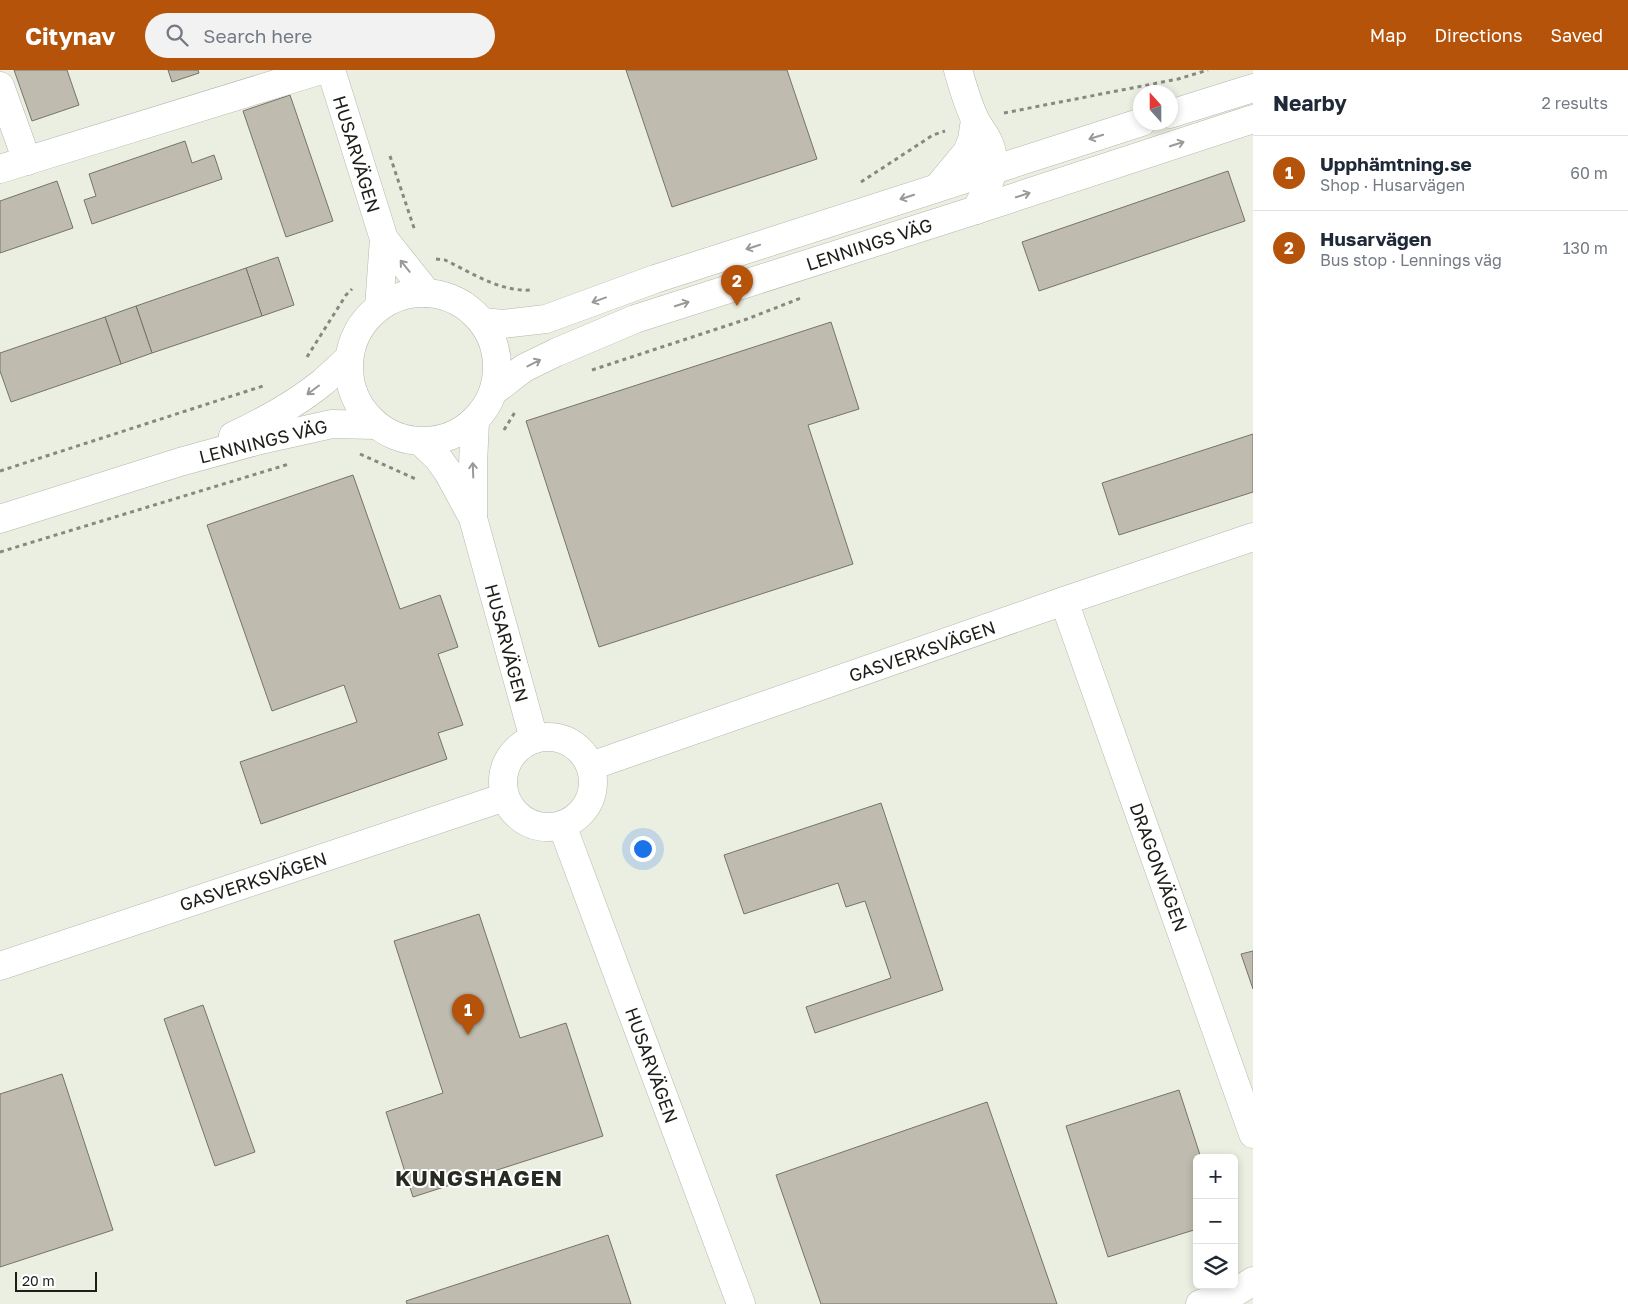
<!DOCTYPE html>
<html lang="en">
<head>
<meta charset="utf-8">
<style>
	:root { --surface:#fff; --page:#f2f2f3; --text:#1f2937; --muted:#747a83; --line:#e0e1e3; --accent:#b45309 }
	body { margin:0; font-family:"Golos Text",sans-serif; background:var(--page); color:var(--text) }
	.controls { position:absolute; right:15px; bottom:15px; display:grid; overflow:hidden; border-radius:8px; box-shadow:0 2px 8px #0003 }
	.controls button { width:45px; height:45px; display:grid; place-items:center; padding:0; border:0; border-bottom:1px solid var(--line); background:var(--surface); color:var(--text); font:25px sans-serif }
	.compass { position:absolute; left:1133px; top:15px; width:45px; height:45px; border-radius:50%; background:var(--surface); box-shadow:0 2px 8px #0003; rotate:339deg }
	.scale { position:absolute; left:15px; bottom:12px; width:82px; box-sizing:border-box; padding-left:5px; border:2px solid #1c1e19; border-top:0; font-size:14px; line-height:18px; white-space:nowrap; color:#1c1e19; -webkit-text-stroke:4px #fff; paint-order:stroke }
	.you { position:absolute; left:642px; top:778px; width:18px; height:18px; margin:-12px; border:4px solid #fff; border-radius:50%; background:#1a73e8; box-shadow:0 0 0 8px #1a73e833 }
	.badge { display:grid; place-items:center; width:32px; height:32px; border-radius:50%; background:var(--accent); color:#fff; font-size:16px; font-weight:700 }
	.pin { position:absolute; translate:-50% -41px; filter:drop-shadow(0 1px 2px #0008) }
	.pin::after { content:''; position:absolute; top:26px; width:18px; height:15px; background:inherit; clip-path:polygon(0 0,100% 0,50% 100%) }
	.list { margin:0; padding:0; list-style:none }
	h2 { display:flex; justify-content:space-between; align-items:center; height:65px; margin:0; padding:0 20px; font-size:21px }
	h2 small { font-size:16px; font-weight:400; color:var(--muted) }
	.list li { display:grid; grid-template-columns:32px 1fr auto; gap:15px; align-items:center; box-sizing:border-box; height:75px; padding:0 20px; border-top:1px solid var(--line) }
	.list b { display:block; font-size:19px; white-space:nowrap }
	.list p { margin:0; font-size:16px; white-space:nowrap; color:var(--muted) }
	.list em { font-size:16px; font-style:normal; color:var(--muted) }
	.icon { flex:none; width:28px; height:28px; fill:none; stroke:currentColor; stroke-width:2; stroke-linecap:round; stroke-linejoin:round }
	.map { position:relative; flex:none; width:1253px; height:1234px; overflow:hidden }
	header { display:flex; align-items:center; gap:30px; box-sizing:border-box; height:70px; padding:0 25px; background:var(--accent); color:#fff }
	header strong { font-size:24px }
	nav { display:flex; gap:28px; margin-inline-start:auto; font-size:18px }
	.search { width:350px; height:45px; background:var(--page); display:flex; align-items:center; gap:12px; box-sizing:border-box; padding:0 18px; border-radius:28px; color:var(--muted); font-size:19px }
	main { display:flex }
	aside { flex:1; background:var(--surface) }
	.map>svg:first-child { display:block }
	.building { fill:#bfbbae; stroke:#767368 }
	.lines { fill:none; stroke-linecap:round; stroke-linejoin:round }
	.minor-casing { stroke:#b3b7ab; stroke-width:29 }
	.major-casing { stroke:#b3b7ab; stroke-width:29 }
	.path { stroke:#868980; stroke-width:3; stroke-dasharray:4 4; stroke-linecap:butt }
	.minor { stroke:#fff; stroke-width:28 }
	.major { stroke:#fff; stroke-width:28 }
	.oneway { stroke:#999a98 }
	.labels { text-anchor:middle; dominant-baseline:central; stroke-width:4; stroke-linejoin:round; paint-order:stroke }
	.street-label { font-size:18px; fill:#1c1e19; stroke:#fff }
	.district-label { font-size:22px; font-weight:bold; letter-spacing:1px; fill:#282b21; stroke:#fff }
</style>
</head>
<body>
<header>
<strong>Citynav</strong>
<div class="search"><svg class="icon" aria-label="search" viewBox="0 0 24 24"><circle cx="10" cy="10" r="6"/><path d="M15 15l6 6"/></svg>Search here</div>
<nav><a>Map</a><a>Directions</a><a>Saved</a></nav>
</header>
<main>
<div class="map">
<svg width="1253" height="1234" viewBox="0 0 1253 1234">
	<rect width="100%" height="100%" fill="#ebefe2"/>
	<g class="building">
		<polygon points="14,0 67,0 79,35 32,51"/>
		<polygon points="168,0 198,0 199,3 172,12"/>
		<polygon points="626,0 787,0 817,89 672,137"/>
		<polygon points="290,25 333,151 286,167 243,41"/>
		<polygon points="185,71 192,93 214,85 222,109 92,154 84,130 96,126 89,104"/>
		<polygon points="1228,101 1245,151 1039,221 1022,172"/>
		<polygon points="57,111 73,158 0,183 0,131"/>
		<polygon points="278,187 294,235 262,246 246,198"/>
		<polygon points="246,198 262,246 152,283 136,236"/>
		<polygon points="136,236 152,283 121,294 105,247"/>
		<polygon points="105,247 121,294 11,332 0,301 0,283"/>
		<polygon points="831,252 859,339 808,355 853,494 599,577 526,351"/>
		<polygon points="1253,364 1253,422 1119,465 1102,413"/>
		<polygon points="353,405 400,539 440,525 458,577 438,584 463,655 438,663 447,689 261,754 240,692 357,652 344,615 272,641 207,455"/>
		<polygon points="881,733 943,920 815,963 806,937 891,908 865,831 846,837 838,813 744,844 724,785"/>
		<polygon points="479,844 520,968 566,953 603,1066 413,1127 386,1042 443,1023 394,871"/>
		<polygon points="1253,881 1253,919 1241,884"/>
		<polygon points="203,935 255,1082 215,1096 164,949"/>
		<polygon points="62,1004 113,1160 0,1197 0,1024"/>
		<polygon points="1179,1020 1201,1088 1197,1088 1197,1159 1108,1187 1066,1056"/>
		<polygon points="987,1032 1057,1234 821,1234 776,1105"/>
		<polygon points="608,1165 631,1234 407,1234 406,1231"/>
	</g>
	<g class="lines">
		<g class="minor-casing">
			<g id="minor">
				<polyline points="331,0 384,169 427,223"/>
				<path d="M958,0C963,17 968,36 976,51C979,57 983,62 986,67C1001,93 989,116 976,140"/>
				<polyline points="0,16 27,91"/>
				<polyline points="0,99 321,0"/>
				<polyline points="939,116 967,82 972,70 975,50"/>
				<polyline points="379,237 384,169"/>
				<polyline points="421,372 438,388 448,402 473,448 534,669"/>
				<polyline points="473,447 473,394 475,351"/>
				<polyline points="1064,531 1253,1064"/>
				<circle cx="548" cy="712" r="45"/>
				<polyline points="591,696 1064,531 1253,467"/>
				<polyline points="562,755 741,1234"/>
				<polyline points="0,896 505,727"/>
				<polyline points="1200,1234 1236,1222 1253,1211"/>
			</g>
		</g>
		<g class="major-casing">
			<g id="major">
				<polyline points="1170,44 1253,18"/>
				<circle cx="423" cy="297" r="74"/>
				<polyline points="483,252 503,254 546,249 655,209 1142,52"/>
				<polyline points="494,321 524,298 557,282 635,249 976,140 1253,49"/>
				<path d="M233,366C265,351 296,334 323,312C332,304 341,296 349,288"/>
				<polyline points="0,449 180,392 260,370 332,354 376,355"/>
			</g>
		</g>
		<g class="path">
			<polyline points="1004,43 1178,9 1208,0"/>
			<polyline points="390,86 415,161"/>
			<polyline points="861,112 933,65 945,61"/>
			<path d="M436,189L445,190C472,203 500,222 531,220"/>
			<polyline points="307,287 346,225 352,219"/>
			<polyline points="592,300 747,249 801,228"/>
			<polyline points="504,360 515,342"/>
			<polyline points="360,384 418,410"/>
			<polyline points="0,401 266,315"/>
			<polyline points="0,482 289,394"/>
		</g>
		<use href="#minor" class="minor"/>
		<use href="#major" class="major"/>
	</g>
	<defs><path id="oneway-shaft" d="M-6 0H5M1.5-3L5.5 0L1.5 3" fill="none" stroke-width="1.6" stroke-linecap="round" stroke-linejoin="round" transform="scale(1.25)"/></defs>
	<g class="oneway">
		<use href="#oneway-shaft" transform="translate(1096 67) rotate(163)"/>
		<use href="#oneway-shaft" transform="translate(1177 74) rotate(-18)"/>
		<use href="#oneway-shaft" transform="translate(1023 125) rotate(-18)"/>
		<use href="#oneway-shaft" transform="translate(907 127) rotate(162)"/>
		<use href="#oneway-shaft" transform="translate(753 177) rotate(162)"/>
		<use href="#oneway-shaft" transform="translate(405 196) rotate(-129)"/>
		<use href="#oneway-shaft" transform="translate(599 230) rotate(160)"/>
		<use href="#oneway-shaft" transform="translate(682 234) rotate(-18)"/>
		<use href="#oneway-shaft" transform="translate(534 293) rotate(-27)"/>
		<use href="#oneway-shaft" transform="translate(313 320) rotate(143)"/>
		<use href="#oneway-shaft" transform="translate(473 400) rotate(-92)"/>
	</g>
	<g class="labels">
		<g class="street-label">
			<text transform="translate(357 84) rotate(73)">HUSARVÄGEN</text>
			<text transform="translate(869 174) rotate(-18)">LENNINGS VÄG</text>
			<text transform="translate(263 371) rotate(-14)">LENNINGS VÄG</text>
			<text transform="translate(507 573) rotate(75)">HUSARVÄGEN</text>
			<text transform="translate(922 581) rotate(-19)">GASVERKSVÄGEN</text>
			<text transform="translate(1159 797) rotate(70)">DRAGONVÄGEN</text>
			<text transform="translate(253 811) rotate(-18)">GASVERKSVÄGEN</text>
			<text transform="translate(652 995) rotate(70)">HUSARVÄGEN</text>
		</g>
		<g class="district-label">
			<text x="479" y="1107">KUNGSHAGEN</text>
		</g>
	</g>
</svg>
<div class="controls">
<button>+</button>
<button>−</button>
<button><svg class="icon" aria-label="layers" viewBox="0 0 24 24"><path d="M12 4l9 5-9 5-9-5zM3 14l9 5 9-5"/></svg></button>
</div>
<svg class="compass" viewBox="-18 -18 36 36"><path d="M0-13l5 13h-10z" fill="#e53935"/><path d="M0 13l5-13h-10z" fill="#747a83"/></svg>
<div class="scale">20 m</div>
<div class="you"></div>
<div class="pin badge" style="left:468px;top:965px">1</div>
<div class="pin badge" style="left:737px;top:236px">2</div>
</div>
<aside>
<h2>Nearby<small>2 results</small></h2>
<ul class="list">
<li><span class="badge">1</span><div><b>Upphämtning.se</b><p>Shop · Husarvägen</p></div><em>60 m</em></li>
<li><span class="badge">2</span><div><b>Husarvägen</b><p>Bus stop · Lennings väg</p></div><em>130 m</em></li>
</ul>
</aside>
</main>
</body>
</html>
